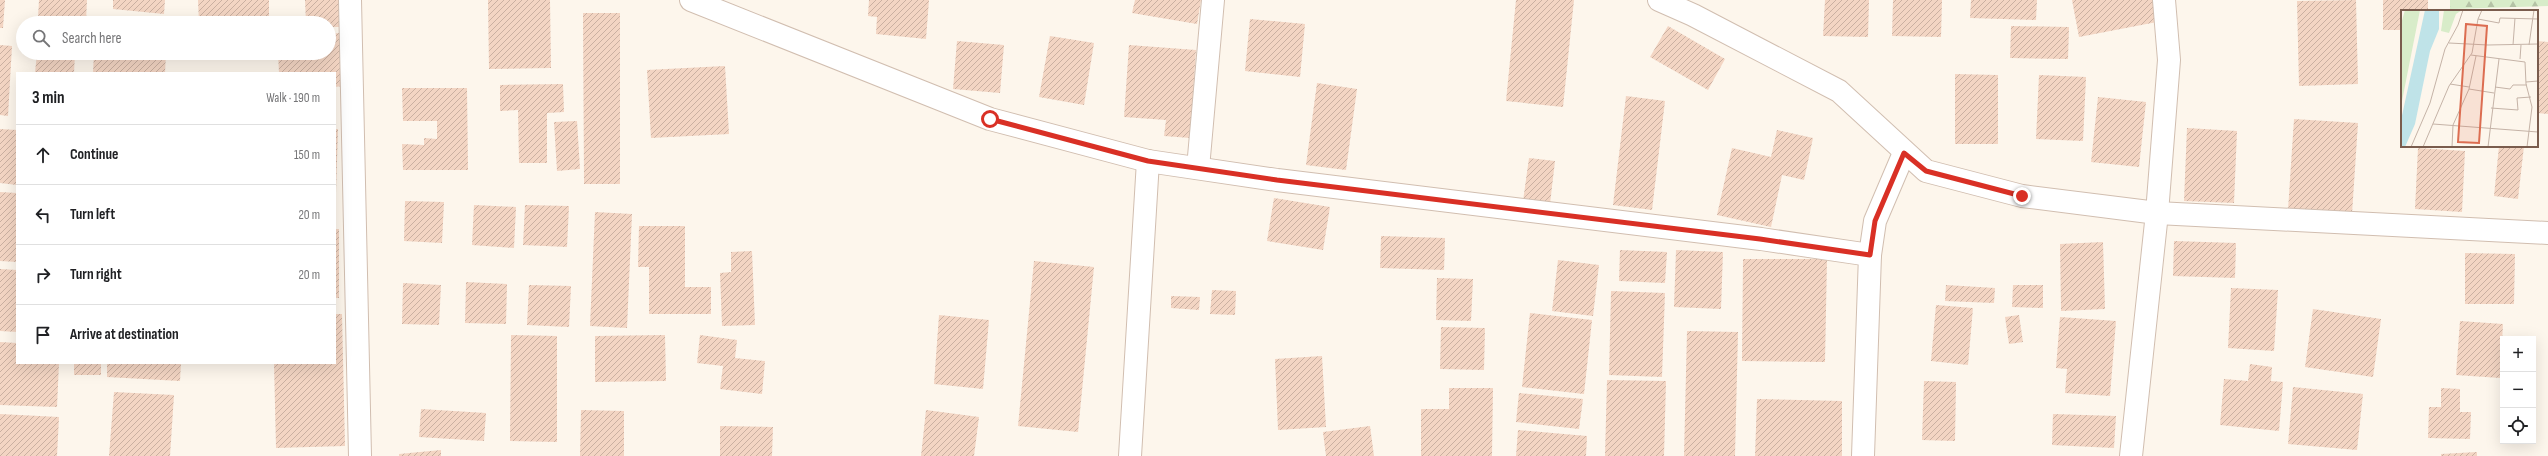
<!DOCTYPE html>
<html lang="en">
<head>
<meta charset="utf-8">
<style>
	:root { --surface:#fff; --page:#f6f6f6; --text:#202124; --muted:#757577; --line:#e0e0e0 }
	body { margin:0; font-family:"Sofia Sans Condensed",sans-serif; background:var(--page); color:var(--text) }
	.controls { position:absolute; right:12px; bottom:12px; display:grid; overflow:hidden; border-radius:0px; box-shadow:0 4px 16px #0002 }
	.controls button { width:36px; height:36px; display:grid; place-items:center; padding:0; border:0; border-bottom:1px solid var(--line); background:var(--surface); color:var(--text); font:20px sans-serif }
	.stop { position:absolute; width:12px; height:12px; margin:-9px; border:3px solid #d93025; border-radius:50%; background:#fff }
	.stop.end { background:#d93025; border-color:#fff; box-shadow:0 1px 4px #0008 }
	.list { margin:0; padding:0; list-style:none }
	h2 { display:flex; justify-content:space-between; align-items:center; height:52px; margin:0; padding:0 16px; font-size:17px }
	h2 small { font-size:13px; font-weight:400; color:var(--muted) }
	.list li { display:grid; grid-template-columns:26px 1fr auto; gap:12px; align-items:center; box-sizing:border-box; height:60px; padding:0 16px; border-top:1px solid var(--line) }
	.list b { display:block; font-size:15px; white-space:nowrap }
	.list em { font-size:13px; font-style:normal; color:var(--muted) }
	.icon { flex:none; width:22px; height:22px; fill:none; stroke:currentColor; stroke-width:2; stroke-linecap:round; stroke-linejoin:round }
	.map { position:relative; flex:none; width:2548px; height:456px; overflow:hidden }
	.search { position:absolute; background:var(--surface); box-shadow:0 4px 16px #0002; left:16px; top:16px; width:320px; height:44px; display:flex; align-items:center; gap:10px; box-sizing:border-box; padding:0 14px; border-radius:22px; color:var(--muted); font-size:15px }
	.panel { position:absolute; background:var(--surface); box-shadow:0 4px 16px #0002; left:16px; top:72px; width:320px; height:292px; border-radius:0px }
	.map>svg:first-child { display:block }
	.forest { fill:url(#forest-firs) }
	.building { fill:url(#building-hatch) }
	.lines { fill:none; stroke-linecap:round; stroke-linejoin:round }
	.street-casing { stroke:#d1beb0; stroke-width:24 }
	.street { stroke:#fff; stroke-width:22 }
	.route { stroke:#d93025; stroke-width:5 }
	.inset-road { fill:none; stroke:#c5b3a7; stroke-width:1 }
	.view { fill:#dc6d51; fill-opacity:0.15; stroke:#dc6d51; stroke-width:2 }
	.inset-edge { fill:none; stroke:#7a5c4d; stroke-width:2 }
</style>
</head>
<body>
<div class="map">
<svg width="2548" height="456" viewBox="0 0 2548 456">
	<defs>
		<pattern id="forest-firs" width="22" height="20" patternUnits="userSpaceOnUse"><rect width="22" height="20" fill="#d8ecc9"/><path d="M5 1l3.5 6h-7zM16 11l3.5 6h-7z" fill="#b4c2a5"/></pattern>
		<pattern id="building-hatch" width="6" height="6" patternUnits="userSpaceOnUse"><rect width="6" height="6" fill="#f3d5c3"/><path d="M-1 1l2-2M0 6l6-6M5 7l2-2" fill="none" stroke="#cab0a1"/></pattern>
	</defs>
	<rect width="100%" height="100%" fill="#fdf6ec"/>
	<polygon class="forest" points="2450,0 2548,0 2548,6 2450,9"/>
	<g class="building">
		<polygon points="0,0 5,0 3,28 0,28"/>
		<polygon points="39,0 87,0 86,21 38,18"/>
		<polygon points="113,0 165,0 164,14 113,9"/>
		<polygon points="198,0 269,0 269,23 199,23"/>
		<polygon points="305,0 340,0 341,27 329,27 329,23 306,23"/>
		<polygon points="488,0 550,0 551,68 489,69"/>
		<polygon points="869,0 929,0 926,39 876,34 877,17 868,16"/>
		<polygon points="1135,0 1201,0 1197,24 1132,13"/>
		<polygon points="1516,0 1574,0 1563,107 1506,101"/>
		<polygon points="1825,0 1869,0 1868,37 1823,36"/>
		<polygon points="1893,0 1942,0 1941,37 1892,36"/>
		<polygon points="1971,0 2037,0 2036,20 1970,18"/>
		<polygon points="2072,0 2153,0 2157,22 2079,37"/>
		<polygon points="2356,0 2358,84 2299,86 2297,1"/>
		<polygon points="2383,0 2428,0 2428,11 2402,11 2402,30 2383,30"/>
		<polygon points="583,13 620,13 620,184 584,184"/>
		<polygon points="96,19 134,22 134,23 96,23"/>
		<polygon points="1250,19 1305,24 1300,77 1245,71"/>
		<polygon points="1668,26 1725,59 1708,90 1650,57"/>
		<polygon points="2011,26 2069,27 2068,59 2010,58"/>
		<polygon points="339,33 343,86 335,87 335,73 279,73 278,53 329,53 329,34"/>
		<polygon points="1050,36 1094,43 1084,105 1039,97"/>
		<polygon points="957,41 1004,45 1000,93 953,89"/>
		<polygon points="2537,41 2548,42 2548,114 2537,113"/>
		<polygon points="0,45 12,46 8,116 0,115"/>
		<polygon points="1129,45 1196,50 1190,138 1164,136 1166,120 1124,117"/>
		<polygon points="37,53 75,53 74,73 35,73"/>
		<polygon points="94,53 166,53 165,73 93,73"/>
		<polygon points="725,66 729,134 651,138 647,70"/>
		<polygon points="1955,74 1998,75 1998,144 1955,144"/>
		<polygon points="2039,75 2086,77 2083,141 2036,139"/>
		<polygon points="1317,83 1357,89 1346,170 1306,165"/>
		<polygon points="563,84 564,112 547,113 547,163 519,163 518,110 500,111 500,85"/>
		<polygon points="402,88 467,88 468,170 403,170 402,144 424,145 424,138 437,139 437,121 403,121"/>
		<polygon points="1626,96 1665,101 1652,210 1613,205"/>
		<polygon points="2098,97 2146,102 2139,167 2091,162"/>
		<polygon points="2294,119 2358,123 2352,214 2288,210"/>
		<polygon points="577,121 580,169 557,171 554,122"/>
		<polygon points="2187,128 2237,131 2234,203 2184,201"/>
		<polygon points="0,129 17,130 17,185 0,183"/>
		<polygon points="335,129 338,129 336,192 335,192"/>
		<polygon points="1777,130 1813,138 1804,180 1782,175 1771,227 1717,215 1732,148 1771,157"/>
		<polygon points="2499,146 2524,146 2518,199 2494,196"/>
		<polygon points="2418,148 2465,151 2462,212 2415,209"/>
		<polygon points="1529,158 1555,161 1550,204 1523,201"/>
		<polygon points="0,192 17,193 17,262 0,261"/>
		<polygon points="1274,198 1330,207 1323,250 1267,241"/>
		<polygon points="405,201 444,202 442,243 404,241"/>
		<polygon points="474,205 516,207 514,248 472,245"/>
		<polygon points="525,205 569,206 567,247 523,245"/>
		<polygon points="595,212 632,214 627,328 590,326"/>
		<polygon points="639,226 685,226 685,287 711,287 711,314 649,314 649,267 638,267"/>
		<rect x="335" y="229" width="4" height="69"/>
		<polygon points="1381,236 1445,238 1444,270 1380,268"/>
		<polygon points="2174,241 2236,243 2235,278 2173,276"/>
		<polygon points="2103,242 2105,309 2061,311 2060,244"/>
		<polygon points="1620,250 1667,252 1665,283 1619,281"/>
		<polygon points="1676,250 1723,252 1721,309 1674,307"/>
		<polygon points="752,251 755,325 722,326 720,273 731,272 731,252"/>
		<polygon points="2465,253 2515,254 2514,304 2465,304"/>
		<polygon points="1743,259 1827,259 1825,362 1742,361"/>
		<polygon points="1558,260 1599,265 1593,316 1552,311"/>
		<polygon points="1034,261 1094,267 1078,432 1018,426"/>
		<polygon points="0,269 17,270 17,332 0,331"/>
		<polygon points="1437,278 1473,279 1471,321 1436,320"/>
		<polygon points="466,282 507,284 506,324 465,323"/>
		<polygon points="403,283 441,285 439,325 402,324"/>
		<polygon points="529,285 571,286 569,327 527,325"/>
		<polygon points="1946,285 1995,288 1994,303 1945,301"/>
		<polygon points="2013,285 2043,285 2043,308 2012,307"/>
		<polygon points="2231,288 2278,290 2274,351 2228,348"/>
		<polygon points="1212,290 1236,291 1235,315 1210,314"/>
		<polygon points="1611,291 1665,293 1662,377 1609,375"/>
		<polygon points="1171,296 1200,297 1199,310 1171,308"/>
		<polygon points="1936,305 1973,308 1968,365 1931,361"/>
		<polygon points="2313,309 2381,319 2373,377 2305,367"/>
		<polygon points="1530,313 1592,320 1584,394 1522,387"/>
		<polygon points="335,314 342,314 345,446 276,448 274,363 335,363"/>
		<polygon points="939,315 989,320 983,389 934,384"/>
		<polygon points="2019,315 2023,342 2009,344 2005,317"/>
		<polygon points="2060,317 2116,321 2110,396 2065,393 2067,369 2056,368"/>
		<polygon points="2460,321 2503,324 2500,378 2456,375"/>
		<polygon points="1441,327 1485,328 1484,370 1440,369"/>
		<polygon points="1687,331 1738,332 1735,456 1684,456"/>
		<polygon points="511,335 557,336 557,442 510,441"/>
		<polygon points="665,335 666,381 595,382 595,336"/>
		<polygon points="700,335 737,340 735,358 765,361 762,394 720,389 723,366 697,363"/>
		<polygon points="0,342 17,343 17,363 59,363 57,407 0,405"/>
		<polygon points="1322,356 1326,427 1278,430 1275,359"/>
		<rect x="74" y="363" width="27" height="12"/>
		<polygon points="107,363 181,363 180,381 107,377"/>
		<polygon points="2250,364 2272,367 2271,381 2283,382 2279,431 2220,425 2224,379 2248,381"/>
		<polygon points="1607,380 1666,381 1664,456 1605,456"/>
		<polygon points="1924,381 1956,382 1955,441 1922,440"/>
		<polygon points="2293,387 2363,394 2357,450 2288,444"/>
		<polygon points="1449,388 1493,388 1492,456 1421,456 1421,409 1449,409"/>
		<polygon points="2441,388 2460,389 2460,412 2471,412 2470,439 2428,438 2429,407 2441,407"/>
		<polygon points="114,392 174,395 170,456 109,456"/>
		<polygon points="1519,393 1583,399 1579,429 1516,422"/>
		<polygon points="1757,399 1842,401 1842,456 1755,456"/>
		<polygon points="421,409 486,413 484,441 419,437"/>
		<polygon points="581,410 624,411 624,456 580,456"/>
		<polygon points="926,410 979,417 974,456 921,456"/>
		<polygon points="0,414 59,417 57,456 0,456"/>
		<polygon points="2053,414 2116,416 2114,448 2052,445"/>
		<polygon points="720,426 773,427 772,456 720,456"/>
		<polygon points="1370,426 1374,456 1326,456 1323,432"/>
		<polygon points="1518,430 1587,436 1586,456 1516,456"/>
		<polygon points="441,450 441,456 399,456 399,454"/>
		<polygon points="2477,452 2477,456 2441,456 2441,454"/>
	</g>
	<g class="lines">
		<g class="street-casing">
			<g id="street">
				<polyline points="350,0 360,456"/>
				<polyline points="691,0 990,119 1148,161 1277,180 1761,239 1870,255"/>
				<polyline points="1659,0 1693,15 1839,91 1926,171 2022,196 2157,213 2548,233"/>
				<polyline points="1198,168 1213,0"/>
				<polyline points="1130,456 1148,161"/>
				<polyline points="1863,456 1870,255 1875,221 1904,153"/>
				<polyline points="2131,456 2157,213 2169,60 2164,0"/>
			</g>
		</g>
		<use href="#street" class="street"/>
	</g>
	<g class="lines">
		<polyline class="route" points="990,119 1148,161 1277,180 1760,239 1870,255 1875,221 1904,153 1926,171 2022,196"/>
	</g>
	<g transform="translate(2401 10)">
		<rect width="137" height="137" fill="#fdf6ec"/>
		<path d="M4,0H19L0,96V14ZM43,0H61L55,4L48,23L40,21Z" fill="#d8ecc9"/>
		<path d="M24,0H38V19L29,41L14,114L4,137H0V110Z" fill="#bfe3e8"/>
		<path class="inset-road" d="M77,9L98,13L99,8L137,9M48,33L87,35L137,34M112,35L114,8M128,35L133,0M70,45L124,52L125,74L131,97L126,137M119,49L120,35M125,72L137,71M49,74L68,77M94,77L109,79L112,75H126M68,79L93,83M90,98L117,100L116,88L130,87M32,114L137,122M10,137L29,93L44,39L57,15L62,0M22,137L48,76L71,43L77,9L81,0M51,137L52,115L68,79L75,46M87,137L98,49"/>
		<path class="view" d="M65,14L86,16L78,133L57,132Z"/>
		<rect width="137" height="137" class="inset-edge"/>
	</g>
</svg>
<div class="controls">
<button>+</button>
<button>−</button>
<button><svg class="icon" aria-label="locate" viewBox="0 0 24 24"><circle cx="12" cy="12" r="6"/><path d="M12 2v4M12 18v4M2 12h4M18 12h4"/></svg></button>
</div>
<div class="stop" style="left:990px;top:119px"></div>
<div class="stop end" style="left:2022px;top:196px"></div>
<div class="search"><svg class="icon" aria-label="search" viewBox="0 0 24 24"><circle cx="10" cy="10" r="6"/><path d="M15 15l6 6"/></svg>Search here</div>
<section class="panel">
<h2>3 min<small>Walk · 190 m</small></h2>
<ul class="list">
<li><svg class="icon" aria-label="ahead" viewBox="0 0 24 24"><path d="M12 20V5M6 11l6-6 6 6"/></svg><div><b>Continue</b></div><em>150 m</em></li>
<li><svg class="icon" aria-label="left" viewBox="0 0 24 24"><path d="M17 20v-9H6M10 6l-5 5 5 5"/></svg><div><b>Turn left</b></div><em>20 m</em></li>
<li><svg class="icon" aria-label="right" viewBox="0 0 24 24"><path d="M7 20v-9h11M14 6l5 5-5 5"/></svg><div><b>Turn right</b></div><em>20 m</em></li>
<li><svg class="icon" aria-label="arrive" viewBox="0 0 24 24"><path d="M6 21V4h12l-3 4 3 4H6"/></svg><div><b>Arrive at destination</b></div></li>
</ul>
</section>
</div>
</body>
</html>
